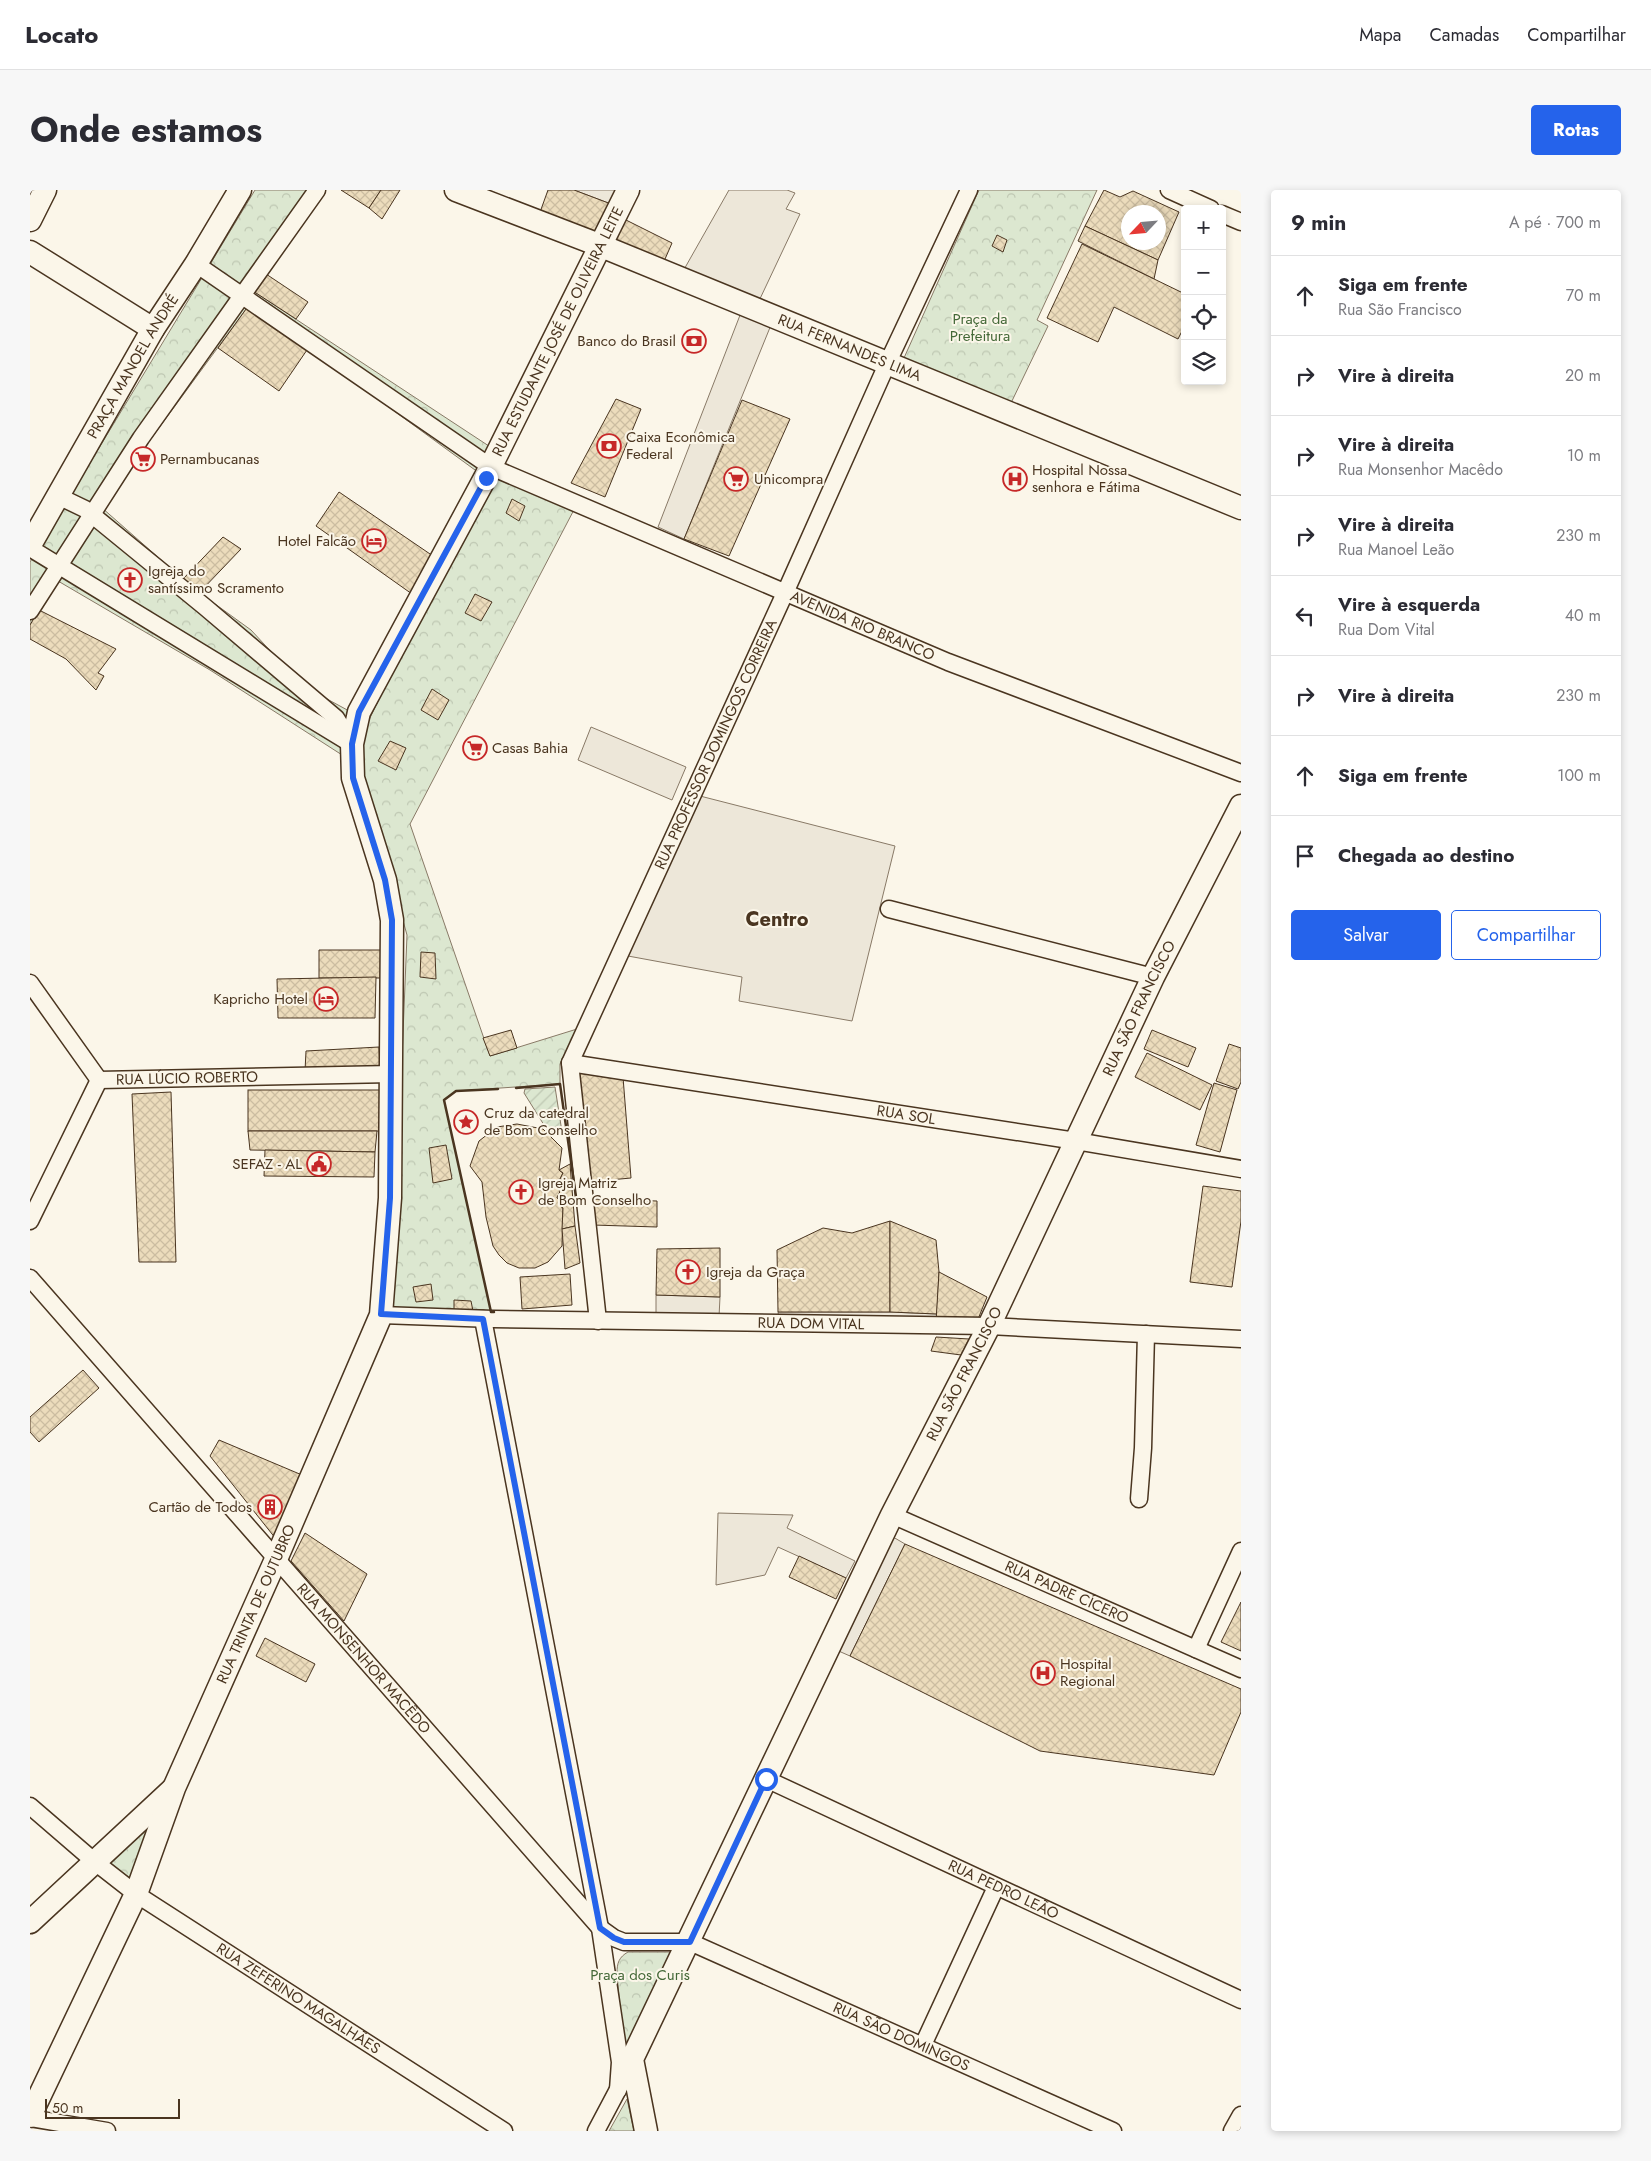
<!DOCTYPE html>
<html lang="pt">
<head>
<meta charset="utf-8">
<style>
	:root { --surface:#fff; --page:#f7f7f7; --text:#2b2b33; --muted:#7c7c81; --line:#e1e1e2; --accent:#2563eb }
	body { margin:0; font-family:Jost,sans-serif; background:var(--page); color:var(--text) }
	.controls { position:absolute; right:15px; top:15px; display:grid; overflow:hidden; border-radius:5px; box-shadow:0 2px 8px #0003 }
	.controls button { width:45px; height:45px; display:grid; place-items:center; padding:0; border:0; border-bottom:1px solid var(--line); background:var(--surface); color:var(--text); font:25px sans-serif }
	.compass { position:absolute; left:1091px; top:15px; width:45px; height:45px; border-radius:50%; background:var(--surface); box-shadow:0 2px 8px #0003; rotate:244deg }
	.scale { position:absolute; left:15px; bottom:12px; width:135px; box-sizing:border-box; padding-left:5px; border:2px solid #4a3520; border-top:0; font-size:14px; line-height:18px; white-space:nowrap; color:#4a3520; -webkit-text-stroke:4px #fbf6e9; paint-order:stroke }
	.stop { position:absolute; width:15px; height:15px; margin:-11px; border:4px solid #2563eb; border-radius:50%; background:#fff }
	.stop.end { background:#2563eb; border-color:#fff; box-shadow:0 1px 5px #0008 }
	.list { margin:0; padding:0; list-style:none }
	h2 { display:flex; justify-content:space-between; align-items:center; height:65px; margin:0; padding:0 20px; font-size:21px }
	h2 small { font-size:16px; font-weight:400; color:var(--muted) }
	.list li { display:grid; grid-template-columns:32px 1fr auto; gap:15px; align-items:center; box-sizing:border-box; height:80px; padding:0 20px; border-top:1px solid var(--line) }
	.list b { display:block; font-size:19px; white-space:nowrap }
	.list p { margin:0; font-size:16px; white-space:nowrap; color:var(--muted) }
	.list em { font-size:16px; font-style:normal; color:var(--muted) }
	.actions { display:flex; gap:10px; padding:15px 20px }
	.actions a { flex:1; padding:11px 0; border:1px solid var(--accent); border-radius:5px; text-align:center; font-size:18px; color:var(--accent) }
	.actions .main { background:var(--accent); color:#fff }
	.icon { flex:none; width:28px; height:28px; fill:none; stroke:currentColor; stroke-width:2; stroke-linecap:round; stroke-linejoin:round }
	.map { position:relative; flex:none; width:1211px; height:1941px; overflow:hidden; border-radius:5px }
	header { display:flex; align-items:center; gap:30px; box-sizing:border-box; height:70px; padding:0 25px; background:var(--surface); border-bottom:1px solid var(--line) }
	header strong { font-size:24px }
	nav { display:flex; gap:28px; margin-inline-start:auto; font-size:18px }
	.intro { display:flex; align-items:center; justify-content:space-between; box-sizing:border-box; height:120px; padding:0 30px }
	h1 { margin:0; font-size:35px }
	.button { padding:12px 22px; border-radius:5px; background:var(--accent); color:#fff; font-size:18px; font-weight:700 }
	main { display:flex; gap:30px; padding:0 30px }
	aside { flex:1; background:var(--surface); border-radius:5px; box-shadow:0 2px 8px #0003 }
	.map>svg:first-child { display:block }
	.park { fill:url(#park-crowns); stroke:#887966 }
	.garden { fill:url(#garden-furrows); stroke:#887966 }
	.parking { fill:#ede7d9; stroke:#887966 }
	.building { fill:url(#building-cross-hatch); stroke:#4a3520; fill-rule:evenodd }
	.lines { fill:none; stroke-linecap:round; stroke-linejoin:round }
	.street-casing { stroke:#4a3520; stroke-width:19 }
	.secondary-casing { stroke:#4a3520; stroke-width:25 }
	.street { stroke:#fbf6e9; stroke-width:16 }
	.secondary { stroke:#fbf6e9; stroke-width:22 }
	.wall { stroke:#4a3520; stroke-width:2.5 }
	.route { stroke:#2563eb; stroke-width:6 }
	.labels { text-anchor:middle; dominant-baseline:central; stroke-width:4; stroke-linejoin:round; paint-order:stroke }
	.park-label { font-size:15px; fill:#436837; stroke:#fbf6e9 }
	.street-label { font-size:15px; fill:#4a3520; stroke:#fbf6e9 }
	.poi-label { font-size:15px; fill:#4a3520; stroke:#fbf6e9; text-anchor:start }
	.district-label { font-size:20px; font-weight:bold; fill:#4a3520; stroke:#fbf6e9 }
</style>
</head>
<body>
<header>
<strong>Locato</strong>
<nav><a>Mapa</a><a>Camadas</a><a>Compartilhar</a></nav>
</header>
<div class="intro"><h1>Onde estamos</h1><a class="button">Rotas</a></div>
<main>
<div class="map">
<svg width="1211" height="1941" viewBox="0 0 1211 1941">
	<defs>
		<pattern id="park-crowns" width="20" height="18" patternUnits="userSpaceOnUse" patternTransform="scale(1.25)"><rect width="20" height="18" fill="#dce7d0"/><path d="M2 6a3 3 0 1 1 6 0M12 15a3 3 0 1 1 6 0" fill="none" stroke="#bec7b2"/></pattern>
		<pattern id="garden-furrows" width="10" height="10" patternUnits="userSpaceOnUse" patternTransform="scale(1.25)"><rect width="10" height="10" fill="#dce7d0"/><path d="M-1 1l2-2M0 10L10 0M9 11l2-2" fill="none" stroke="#bec7b2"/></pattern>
		<pattern id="building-cross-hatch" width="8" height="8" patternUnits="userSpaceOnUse" patternTransform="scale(1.25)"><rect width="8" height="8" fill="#ecdcbc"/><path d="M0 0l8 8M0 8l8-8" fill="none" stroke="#ccbda1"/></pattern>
	</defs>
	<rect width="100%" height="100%" fill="#fbf6e9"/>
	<g class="park">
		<polygon points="225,0 295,0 223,101 468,262 461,276 547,314 380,634 460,866 547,839 530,874 530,894 426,901 414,910 461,1122 360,1117 365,1041 377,745 332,584 331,557 337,534 456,288 219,115 71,317 163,398 221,440 273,496 321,522 323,572 180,480 28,391 0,435 0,372"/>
		<polygon points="949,0 1067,0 1007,130 1018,136 981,213 874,168"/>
		<polygon points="144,1598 106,1704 65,1672"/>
		<path d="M598,1762H646L595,1880L587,1783C587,1773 589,1767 598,1762Z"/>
		<polygon points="597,1909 604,1941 579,1941"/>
	</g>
	<polygon class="garden" points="525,897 532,942 523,945 519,943 494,903 495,899"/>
	<g class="parking">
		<polygon points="544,0 589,0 581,14"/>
		<polygon points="699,0 757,0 765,3 756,19 770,24 728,113 652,83"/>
		<polygon points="712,120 741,135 654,349 628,337"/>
		<polygon points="561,537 656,577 642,610 548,570"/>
		<polygon points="670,606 865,656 822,831 709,811 712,787 598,766"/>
		<polygon points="626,1105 690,1107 689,1127 626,1126"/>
		<polygon points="748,1122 860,1122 907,1124 906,1132 749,1130"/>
		<polygon points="688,1323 763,1325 757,1338 825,1371 816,1388 748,1357 735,1385 686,1395"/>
		<polygon points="858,1344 875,1354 820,1466 804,1459"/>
	</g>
	<g class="building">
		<polygon points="311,0 351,0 339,18"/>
		<polygon points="351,0 370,0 352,29 339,18"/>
		<polygon points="518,0 544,0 581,14 563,44 509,25"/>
		<path d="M1074,0L1090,7L1103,1L1149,22L1128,70L1055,36ZM1098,22H1128V52H1098Z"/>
		<polygon points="594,29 642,53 632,76 579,54"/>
		<polygon points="1055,36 1128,70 1124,89 1048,51"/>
		<polygon points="967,45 977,50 973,62 962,56"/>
		<polygon points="1052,54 1155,104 1155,135 1148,149 1084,117 1068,152 1017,128"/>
		<polygon points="236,84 278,112 266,129 223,101"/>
		<polygon points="219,115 279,157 249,201 188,158"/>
		<polygon points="586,209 611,219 575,307 541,293"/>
		<polygon points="712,210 760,229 699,366 654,349"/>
		<polygon points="309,302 403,366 382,404 286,336"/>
		<polygon points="482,309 495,316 489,331 476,323"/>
		<polygon points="193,347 211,359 169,403 153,389"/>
		<polygon points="445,404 462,412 451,431 435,423"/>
		<polygon points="9,420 86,459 68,483 74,486 66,500 36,469 0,449 0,435"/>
		<polygon points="402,499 419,510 408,530 391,520"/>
		<polygon points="360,551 376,558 366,580 348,571"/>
		<polygon points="289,760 352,760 351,788 289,788"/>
		<polygon points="391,762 405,763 406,789 390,787"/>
		<polygon points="346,787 345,828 248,828 247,789"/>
		<polygon points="481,840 487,858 460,866 453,848"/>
		<polygon points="1122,840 1166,858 1158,877 1114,859"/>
		<polygon points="1199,854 1211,858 1211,892 1208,899 1186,891"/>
		<polygon points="349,857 350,878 275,881 276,861"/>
		<polygon points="1117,863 1182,895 1170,920 1105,887"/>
		<polygon points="544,878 593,887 601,988 558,992"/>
		<polygon points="1184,893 1207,900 1190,962 1166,955"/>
		<rect x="218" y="900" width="134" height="41"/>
		<polygon points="141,902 146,1072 109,1072 102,904"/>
		<polygon points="487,934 513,939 532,958 529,980 533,983 528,993 532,997 527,1008 531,1010 529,1015 533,1018 532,1056 518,1072 505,1078 489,1078 477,1073 469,1065 463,1056 456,1027 452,992 440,976 449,951 467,937"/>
		<polygon points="218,941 347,941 345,962 220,960"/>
		<polygon points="416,955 422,989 403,993 399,958"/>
		<polygon points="235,960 345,962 344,987 234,986"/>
		<polygon points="540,974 545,1036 532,1039 533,1018 529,1015 531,1010 527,1008 532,997 528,993 533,983 529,980"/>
		<polygon points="1173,996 1211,1001 1211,1031 1202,1097 1160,1092"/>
		<polygon points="561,1009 627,1011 627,1037 563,1035"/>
		<polygon points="860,1031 860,1122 748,1122 747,1060 793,1038 822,1043"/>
		<polygon points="860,1031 906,1050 909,1082 907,1124 860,1122"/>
		<polygon points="545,1036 550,1073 535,1079 532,1039"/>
		<polygon points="690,1058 690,1107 626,1105 627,1059"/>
		<polygon points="909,1082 957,1107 946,1134 906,1132"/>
		<polygon points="540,1084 542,1115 492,1119 490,1087"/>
		<polygon points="401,1094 403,1110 386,1112 383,1097"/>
		<polygon points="424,1110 441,1111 443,1121 424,1120"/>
		<polygon points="906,1147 939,1149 931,1165 901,1161"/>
		<polygon points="53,1180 69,1198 9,1252 0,1242 0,1227"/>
		<polygon points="189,1250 272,1285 246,1349 180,1266"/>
		<polygon points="275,1343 337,1384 314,1431 261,1371"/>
		<polygon points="875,1354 1211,1499 1211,1522 1184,1585 1010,1561 820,1466"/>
		<polygon points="769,1366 816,1388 806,1409 759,1387"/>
		<polygon points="1211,1412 1211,1461 1191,1452"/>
		<polygon points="235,1448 285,1474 276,1492 226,1466"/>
	</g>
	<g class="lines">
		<g class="street-casing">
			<g id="street">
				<polyline points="1139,0 1181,19"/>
				<polyline points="1192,24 1211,32"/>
				<path id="s1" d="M166,74L461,277L918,472L1211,583"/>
				<polyline points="28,306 55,319 175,417 306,528 322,554"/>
				<polyline points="0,358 318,552"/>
				<polyline points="0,421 111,248 287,0"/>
				<polyline points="859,719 1123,787"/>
				<polyline points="0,793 69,890"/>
				<path id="s2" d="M540,873L1046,951L1211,979"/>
				<path id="s3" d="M69,890L362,884"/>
				<polyline points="0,1031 69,890"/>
				<path id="s4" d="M0,1088L570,1738L584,1748L594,1752H660L1083,1941"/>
				<path id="s5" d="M351,1125L463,1129L959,1136L1211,1149"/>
				<polyline points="453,1129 570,1738 590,1872 588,1900"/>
				<path id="s6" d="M568,1131L540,873L755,403L858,172L939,0"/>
				<polyline points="1109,1309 1113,1258 1116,1144"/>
				<path id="s7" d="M862,1325L1211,1479"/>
				<polyline points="1166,1459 1211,1361"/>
				<path id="s8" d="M736,1589L1211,1810"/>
				<path id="s9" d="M0,1616L65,1672L106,1704L474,1941"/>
				<polyline points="893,1855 966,1697"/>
				<polyline points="0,1928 77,1941"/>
				<polyline points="566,1941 593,1890"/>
				<polyline points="1202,1941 1211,1925"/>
			</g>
		</g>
		<g class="secondary-casing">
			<g id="secondary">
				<path id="s10" d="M426,0L569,55L1211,318"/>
				<polyline points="0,30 15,0"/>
				<polyline points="0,62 123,139"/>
				<path id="s11" d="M0,355L123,139L166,74L210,0"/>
				<polyline points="0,1732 142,1600"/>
				<path id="s12" d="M0,1926L106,1704L144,1598L247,1367L351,1125L360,1008L362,730L355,690L323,588L322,554L329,522L455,288L598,0"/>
				<path id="s13" d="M616,1941L602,1869L862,1325L959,1136L1123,787L1211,616"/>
			</g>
		</g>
		<use href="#street" class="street"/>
		<use href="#secondary" class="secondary"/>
		<g class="wall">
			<polyline points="486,898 530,894 547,1014"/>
			<polyline points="464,1122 461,1122 414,910 426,901 468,899"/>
		</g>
	</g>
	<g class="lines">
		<polyline class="route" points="456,288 329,522 322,554 323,588 355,690 362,730 360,1008 351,1124 453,1129 570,1738 584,1748 594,1752 660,1752 736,1589"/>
	</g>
	<defs>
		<g id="bank-ring" transform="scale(1.25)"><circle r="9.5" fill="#fbf6e9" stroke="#c62828" stroke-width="1.5"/><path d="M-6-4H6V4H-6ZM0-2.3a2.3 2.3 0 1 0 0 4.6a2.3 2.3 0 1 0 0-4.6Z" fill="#c62828"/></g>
		<g id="supermarket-ring" transform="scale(1.25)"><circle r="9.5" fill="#fbf6e9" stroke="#c62828" stroke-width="1.5"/><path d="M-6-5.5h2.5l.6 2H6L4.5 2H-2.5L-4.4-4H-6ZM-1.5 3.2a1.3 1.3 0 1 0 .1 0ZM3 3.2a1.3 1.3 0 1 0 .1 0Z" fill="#c62828"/></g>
		<g id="hospital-ring" transform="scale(1.25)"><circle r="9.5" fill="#fbf6e9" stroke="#c62828" stroke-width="1.5"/><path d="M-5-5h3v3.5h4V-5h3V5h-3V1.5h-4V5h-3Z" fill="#c62828"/></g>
		<g id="hotel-ring" transform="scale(1.25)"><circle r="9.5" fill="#fbf6e9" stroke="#c62828" stroke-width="1.5"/><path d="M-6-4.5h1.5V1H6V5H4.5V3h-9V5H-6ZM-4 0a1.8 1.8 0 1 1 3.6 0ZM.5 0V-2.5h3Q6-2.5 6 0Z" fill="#c62828"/></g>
		<g id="church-ring" transform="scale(1.25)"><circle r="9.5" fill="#fbf6e9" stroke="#c62828" stroke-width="1.5"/><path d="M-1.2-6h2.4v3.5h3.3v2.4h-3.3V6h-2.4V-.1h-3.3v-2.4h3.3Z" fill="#c62828"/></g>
		<g id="sight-ring" transform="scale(1.25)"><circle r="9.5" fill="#fbf6e9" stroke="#c62828" stroke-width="1.5"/><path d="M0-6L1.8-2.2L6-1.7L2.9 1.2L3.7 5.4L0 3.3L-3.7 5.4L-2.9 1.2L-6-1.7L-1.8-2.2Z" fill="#c62828"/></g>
		<g id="civic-ring" transform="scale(1.25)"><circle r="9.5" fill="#fbf6e9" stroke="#c62828" stroke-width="1.5"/><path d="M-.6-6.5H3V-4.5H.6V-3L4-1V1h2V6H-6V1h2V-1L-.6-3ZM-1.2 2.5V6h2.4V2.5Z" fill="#c62828"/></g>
		<g id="building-ring" transform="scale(1.25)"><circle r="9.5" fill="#fbf6e9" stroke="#c62828" stroke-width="1.5"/><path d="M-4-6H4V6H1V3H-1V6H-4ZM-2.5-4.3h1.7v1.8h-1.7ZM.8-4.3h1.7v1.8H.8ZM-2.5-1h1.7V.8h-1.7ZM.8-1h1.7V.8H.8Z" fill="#c62828"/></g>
	</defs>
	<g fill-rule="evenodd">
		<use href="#bank-ring" x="664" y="151"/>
		<use href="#bank-ring" x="579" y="256"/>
		<use href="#supermarket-ring" x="113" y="269"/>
		<use href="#supermarket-ring" x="706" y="289"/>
		<use href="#hospital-ring" x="985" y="289"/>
		<use href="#hotel-ring" x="344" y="351"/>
		<use href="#church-ring" x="100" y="390"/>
		<use href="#supermarket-ring" x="445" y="558"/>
		<use href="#hotel-ring" x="296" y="809"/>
		<use href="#sight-ring" x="436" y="932"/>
		<use href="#civic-ring" x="289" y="974"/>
		<use href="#church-ring" x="491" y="1002"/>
		<use href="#church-ring" x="658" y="1082"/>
		<use href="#building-ring" x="240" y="1317"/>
		<use href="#hospital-ring" x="1013" y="1483"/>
	</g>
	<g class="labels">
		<g class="park-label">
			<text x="950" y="129">Praça da<tspan x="950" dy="17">Prefeitura</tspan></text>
			<text x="610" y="1785">Praça dos Curis</text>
		</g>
		<g class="street-label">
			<text stroke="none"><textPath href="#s12" startOffset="1914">RUA ESTUDANTE JOSÉ DE OLIVEIRA LEITE</textPath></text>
			<text stroke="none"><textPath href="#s10" startOffset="424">RUA FERNANDES LIMA</textPath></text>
			<text stroke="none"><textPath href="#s11" startOffset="206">PRAÇA MANOEL ANDRÉ</textPath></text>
			<text stroke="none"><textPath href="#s1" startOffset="762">AVENIDA RIO BRANCO</textPath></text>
			<text stroke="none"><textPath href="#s6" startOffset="610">RUA PROFESSOR DOMINGOS CORREIRA</textPath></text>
			<text stroke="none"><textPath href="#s13" startOffset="1240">RUA SÃO FRANCISCO</textPath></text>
			<text stroke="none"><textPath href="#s3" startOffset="88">RUA LÚCIO ROBERTO</textPath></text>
			<text stroke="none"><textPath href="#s2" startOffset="340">RUA SOL</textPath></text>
			<text stroke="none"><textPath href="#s5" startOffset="430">RUA DOM VITAL</textPath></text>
			<text stroke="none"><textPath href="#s13" startOffset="835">RUA SÃO FRANCISCO</textPath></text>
			<text stroke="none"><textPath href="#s7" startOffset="191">RUA PADRE CÍCERO</textPath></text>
			<text stroke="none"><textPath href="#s12" startOffset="560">RUA TRINTA DE OUTUBRO</textPath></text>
			<text stroke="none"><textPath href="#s4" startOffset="506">RUA MONSENHOR MACÊDO</textPath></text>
			<text stroke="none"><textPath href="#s8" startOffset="262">RUA PEDRO LEÃO</textPath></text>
			<text stroke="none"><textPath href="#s9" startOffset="331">RUA ZEFERINO MAGALHÃES</textPath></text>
			<text stroke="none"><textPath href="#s4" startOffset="1190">RUA SÃO DOMINGOS</textPath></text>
		</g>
		<g class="poi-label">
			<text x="646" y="151" text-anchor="end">Banco do Brasil</text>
			<text x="596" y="247">Caixa Econômica<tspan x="596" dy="17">Federal</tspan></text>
			<text x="130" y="269">Pernambucanas</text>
			<text x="1002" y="280">Hospital Nossa<tspan x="1002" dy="17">senhora e Fátima</tspan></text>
			<text x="724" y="289">Unicompra</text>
			<text x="326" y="351" text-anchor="end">Hotel Falcão</text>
			<text x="118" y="381">Igreja do<tspan x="118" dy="17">santíssimo Scramento</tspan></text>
			<text x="462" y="558">Casas Bahia</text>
			<text x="278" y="809" text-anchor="end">Kapricho Hotel</text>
			<text x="454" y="923">Cruz da catedral<tspan x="454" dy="17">de Bom Conselho</tspan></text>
			<text x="272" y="974" text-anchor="end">SEFAZ - AL</text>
			<text x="508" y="993">Igreja Matriz<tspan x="508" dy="17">de Bom Conselho</tspan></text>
			<text x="676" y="1082">Igreja da Graça</text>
			<text x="222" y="1317" text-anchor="end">Cartão de Todos</text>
			<text x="1030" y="1474">Hospital<tspan x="1030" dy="17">Regional</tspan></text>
		</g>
		<g class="district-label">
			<text x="747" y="729">Centro</text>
		</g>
	</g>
</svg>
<div class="controls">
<button>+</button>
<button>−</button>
<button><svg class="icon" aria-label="locate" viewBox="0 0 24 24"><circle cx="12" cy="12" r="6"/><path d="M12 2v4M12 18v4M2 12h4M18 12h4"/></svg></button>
<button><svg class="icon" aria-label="layers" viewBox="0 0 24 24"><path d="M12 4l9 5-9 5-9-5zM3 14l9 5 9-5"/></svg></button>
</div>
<svg class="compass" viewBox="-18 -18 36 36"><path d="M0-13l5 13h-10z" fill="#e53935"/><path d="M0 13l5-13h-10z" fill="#7c7c81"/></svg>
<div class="scale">50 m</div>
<div class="stop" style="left:736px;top:1589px"></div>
<div class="stop end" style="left:456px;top:288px"></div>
</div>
<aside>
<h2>9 min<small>A pé · 700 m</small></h2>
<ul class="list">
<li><svg class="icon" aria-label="ahead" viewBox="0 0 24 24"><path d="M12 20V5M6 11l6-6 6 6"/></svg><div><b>Siga em frente</b><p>Rua São Francisco</p></div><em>70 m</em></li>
<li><svg class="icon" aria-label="right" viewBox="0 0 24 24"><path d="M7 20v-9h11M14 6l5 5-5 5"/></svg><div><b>Vire à direita</b></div><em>20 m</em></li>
<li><svg class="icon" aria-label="right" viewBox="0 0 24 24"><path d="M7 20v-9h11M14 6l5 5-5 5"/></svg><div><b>Vire à direita</b><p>Rua Monsenhor Macêdo</p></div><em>10 m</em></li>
<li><svg class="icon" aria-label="right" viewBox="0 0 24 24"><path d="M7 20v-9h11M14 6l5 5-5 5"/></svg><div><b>Vire à direita</b><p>Rua Manoel Leão</p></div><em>230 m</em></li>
<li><svg class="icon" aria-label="left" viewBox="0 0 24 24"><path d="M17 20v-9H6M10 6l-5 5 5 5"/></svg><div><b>Vire à esquerda</b><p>Rua Dom Vital</p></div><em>40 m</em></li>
<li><svg class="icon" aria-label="right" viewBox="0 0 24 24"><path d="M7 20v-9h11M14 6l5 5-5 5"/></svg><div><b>Vire à direita</b></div><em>230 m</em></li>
<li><svg class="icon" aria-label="ahead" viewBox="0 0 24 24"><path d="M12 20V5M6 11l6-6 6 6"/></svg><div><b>Siga em frente</b></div><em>100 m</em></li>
<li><svg class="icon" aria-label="arrive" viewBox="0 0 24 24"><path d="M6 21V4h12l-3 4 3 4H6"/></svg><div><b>Chegada ao destino</b></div></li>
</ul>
<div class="actions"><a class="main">Salvar</a><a>Compartilhar</a></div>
</aside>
</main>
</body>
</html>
